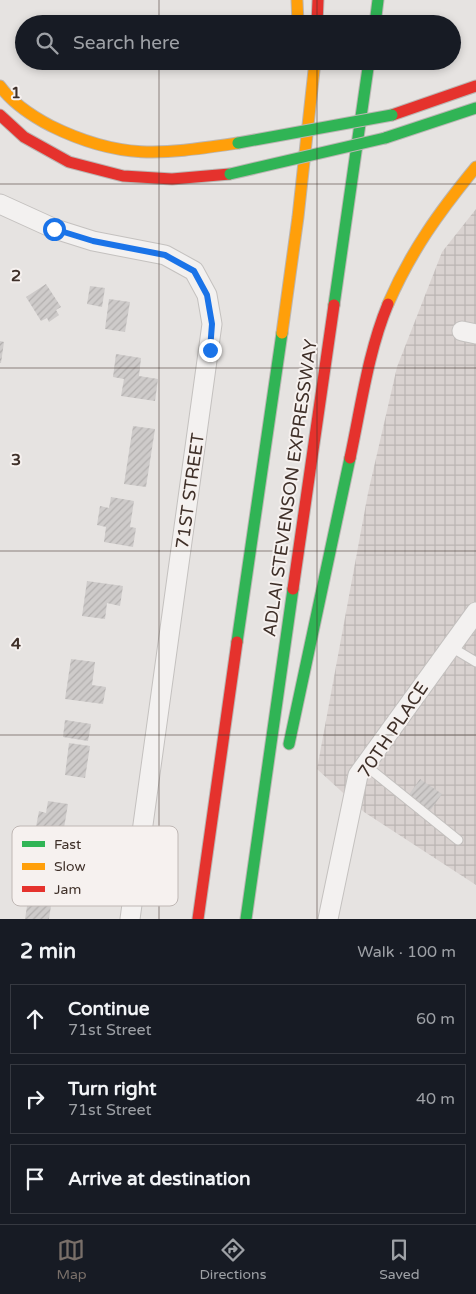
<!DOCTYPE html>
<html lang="en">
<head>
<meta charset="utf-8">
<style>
	:root { --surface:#171b24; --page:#20242c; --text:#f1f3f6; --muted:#9ea1a6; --line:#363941; --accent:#796f69 }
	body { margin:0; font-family:"Varela Round",sans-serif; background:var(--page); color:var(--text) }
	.stop { position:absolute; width:15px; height:15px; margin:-11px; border:4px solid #1a73e8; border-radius:50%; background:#fff }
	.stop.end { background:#1a73e8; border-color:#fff; box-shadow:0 1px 5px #0008 }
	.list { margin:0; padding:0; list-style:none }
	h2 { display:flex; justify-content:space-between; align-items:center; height:65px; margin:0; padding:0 20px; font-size:21px }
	h2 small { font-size:16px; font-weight:400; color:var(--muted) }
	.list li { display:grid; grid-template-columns:32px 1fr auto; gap:15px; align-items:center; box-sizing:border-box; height:70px; margin:0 10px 10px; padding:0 10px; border:1px solid var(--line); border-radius:0px }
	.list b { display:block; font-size:19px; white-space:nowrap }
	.list p { margin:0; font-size:16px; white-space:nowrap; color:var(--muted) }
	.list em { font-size:16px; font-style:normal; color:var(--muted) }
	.icon { flex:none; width:28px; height:28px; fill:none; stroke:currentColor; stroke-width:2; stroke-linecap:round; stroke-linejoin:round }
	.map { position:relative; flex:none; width:476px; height:919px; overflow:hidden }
	.search { position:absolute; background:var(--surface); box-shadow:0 2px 8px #0003; left:15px; right:15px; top:15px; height:55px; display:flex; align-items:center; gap:12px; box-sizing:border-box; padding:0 18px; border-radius:28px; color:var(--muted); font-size:19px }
	.sheet { height:305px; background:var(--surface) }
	nav { display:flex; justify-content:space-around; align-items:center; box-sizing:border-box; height:70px; border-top:1px solid var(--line); background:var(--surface); font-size:14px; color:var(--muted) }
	nav a { display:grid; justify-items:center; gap:2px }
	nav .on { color:var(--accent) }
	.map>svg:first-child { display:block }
	.industrial { fill:url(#industrial-grid) }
	.building { fill:url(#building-hatch) }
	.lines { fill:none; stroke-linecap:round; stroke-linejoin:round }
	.lane-casing { stroke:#c4c1bf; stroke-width:11 }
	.street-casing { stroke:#c4c1bf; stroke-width:21 }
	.fast-casing { stroke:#bbb6b3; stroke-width:13 }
	.slow-casing { stroke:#bbb6b3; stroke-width:13 }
	.jam-casing { stroke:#bbb6b3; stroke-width:13 }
	.lane { stroke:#f3f1f0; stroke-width:9 }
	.street { stroke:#f3f1f0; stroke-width:19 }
	.fast { stroke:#30b455; stroke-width:11 }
	.slow { stroke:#ff9f0a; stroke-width:11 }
	.jam { stroke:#e5322d; stroke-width:11 }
	.fast-bridge-casing { stroke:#bbb6b3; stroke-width:13; stroke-linecap:butt }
	.fast-bridge { stroke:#30b455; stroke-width:11 }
	.route { stroke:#1a73e8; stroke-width:6 }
	.grid { fill:none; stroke:#3f3029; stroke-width:1; stroke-opacity:0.55 }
	.labels { text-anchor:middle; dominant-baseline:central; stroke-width:4; stroke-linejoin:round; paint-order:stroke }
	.street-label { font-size:18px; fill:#3f3029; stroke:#f6f1ef }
	.key { fill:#f6f1ef; stroke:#bfb7b4; stroke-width:1 }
	.key-label { font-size:14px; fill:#3f3029 }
	.grid-label { font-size:16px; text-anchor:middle; font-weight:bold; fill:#3f3029; stroke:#f6f1ef; stroke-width:4; stroke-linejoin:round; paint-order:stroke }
</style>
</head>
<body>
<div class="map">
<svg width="476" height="919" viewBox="0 0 476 919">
	<defs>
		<pattern id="industrial-grid" width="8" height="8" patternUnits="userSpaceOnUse" patternTransform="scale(1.25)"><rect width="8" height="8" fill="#d9d2d0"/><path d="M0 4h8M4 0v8" fill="none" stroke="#bbb5b3"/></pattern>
		<pattern id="building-hatch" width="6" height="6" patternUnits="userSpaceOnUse" patternTransform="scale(1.25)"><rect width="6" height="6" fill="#cecbca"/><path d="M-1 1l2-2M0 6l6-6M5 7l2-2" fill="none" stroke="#b2afae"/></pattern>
	</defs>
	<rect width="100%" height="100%" fill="#e6e3e1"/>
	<polygon class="industrial" points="476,209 476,885 364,812 317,769 368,493 397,367 442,252"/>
	<g class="building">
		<polygon points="46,284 61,307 56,310 59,315 49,322 47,318 41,321 26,297"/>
		<polygon points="90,286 105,288 102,307 87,304"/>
		<polygon points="109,299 130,302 125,332 105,329"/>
		<polygon points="0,341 4,342 1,363 0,363"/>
		<polygon points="116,354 141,358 139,376 158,379 155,401 121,396 124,379 113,377"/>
		<polygon points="133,426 155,429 146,487 124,484"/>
		<polygon points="111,497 134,501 130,527 136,528 133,547 104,542 106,527 97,525 100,506 109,508"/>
		<polygon points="87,581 123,586 120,606 107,603 105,619 82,616"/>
		<polygon points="71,659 95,662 92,685 106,687 103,704 65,699"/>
		<polygon points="65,720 91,724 88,741 63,737"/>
		<polygon points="69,743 90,746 85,778 65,775"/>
		<polygon points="420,779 442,794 430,811 408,796"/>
		<polygon points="48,801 68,804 64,828 51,826 47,853 25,849 27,830 35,832 39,811 46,813"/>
		<polygon points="31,881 54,885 49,919 25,919"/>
	</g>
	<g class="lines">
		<g class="lane-casing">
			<g id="lane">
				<polyline points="451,647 476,662"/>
				<polyline points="365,765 458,840"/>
			</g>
		</g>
		<g class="street-casing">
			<g id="street">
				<polyline points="0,204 55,229 93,241 165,255 194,271 207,295 212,324 130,919"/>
				<polyline points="462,331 476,334"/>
				<polyline points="328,919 358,775 476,612"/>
			</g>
		</g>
		<g class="fast-casing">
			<g id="fast">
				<polyline points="375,24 378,0"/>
				<polyline points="385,138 476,108"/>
				<polyline points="334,305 369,61"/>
				<polyline points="237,642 282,333"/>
				<polyline points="289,744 350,458"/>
				<polyline points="246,919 293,589"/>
			</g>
		</g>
		<g class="slow-casing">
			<g id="slow">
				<polyline points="297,0 298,24"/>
				<path d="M0,86C13,104 32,116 51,126C122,161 163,154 238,143"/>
				<path d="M388,304C411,251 439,212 476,167"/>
				<polyline points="282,333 298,217 315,61"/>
			</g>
		</g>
		<g class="jam-casing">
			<g id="jam">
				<polyline points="317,24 318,0"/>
				<polyline points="0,115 24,137 69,162 123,176 172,179 230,174"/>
				<polyline points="392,115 476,86"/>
				<path d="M350,458C361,407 368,352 388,304"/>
				<polyline points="293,589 334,305"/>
				<polyline points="198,919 237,642"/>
			</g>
		</g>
		<use href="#lane" class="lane"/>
		<use href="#street" class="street"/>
		<use href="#fast" class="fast"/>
		<use href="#slow" class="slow"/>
		<use href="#jam" class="jam"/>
		<g class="fast-bridge-casing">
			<g id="fast-bridge">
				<polyline points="238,143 392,115"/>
				<polyline points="230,174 385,138"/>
			</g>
		</g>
		<use href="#fast-bridge" class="fast-bridge"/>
	</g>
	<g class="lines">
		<polyline class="route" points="54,229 93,241 165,255 194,271 207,295 212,324 210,350"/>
	</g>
	<path class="grid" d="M159,0V24M317,0V24M159,61V919M317,61V919M0,184H476M0,368H476M0,551H476M0,735H476"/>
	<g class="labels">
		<g class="street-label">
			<text transform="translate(290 488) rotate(-82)">ADLAI STEVENSON EXPRESSWAY</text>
			<text transform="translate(190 491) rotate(-82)">71ST STREET</text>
			<text transform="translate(393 730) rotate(-56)">70TH PLACE</text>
		</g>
	</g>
	<rect x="12" y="826" width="166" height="80" rx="8" class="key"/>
	<rect x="22" y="841" width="23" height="6" fill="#30b455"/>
	<rect x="22" y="863" width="23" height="7" fill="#ff9f0a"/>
	<rect x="22" y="886" width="23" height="6" fill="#e5322d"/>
	<g class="key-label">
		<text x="54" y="849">Fast</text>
		<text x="54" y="871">Slow</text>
		<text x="54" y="894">Jam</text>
	</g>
	<g class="grid-label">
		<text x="16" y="98">1</text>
		<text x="16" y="281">2</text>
		<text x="16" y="465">3</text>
		<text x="16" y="649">4</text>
	</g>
</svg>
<div class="stop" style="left:54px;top:229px"></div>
<div class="stop end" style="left:210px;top:350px"></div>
<div class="search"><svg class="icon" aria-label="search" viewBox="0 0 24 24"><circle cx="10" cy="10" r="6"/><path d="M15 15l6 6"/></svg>Search here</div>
</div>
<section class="sheet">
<h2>2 min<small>Walk · 100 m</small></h2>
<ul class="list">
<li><svg class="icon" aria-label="ahead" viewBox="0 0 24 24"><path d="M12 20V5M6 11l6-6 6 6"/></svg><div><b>Continue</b><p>71st Street</p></div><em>60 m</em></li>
<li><svg class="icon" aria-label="right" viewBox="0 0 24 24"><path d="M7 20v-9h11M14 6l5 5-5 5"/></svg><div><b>Turn right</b><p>71st Street</p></div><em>40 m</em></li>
<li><svg class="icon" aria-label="arrive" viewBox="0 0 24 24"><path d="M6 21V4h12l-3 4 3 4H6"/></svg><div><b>Arrive at destination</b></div></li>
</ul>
</section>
<nav>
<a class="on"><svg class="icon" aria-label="map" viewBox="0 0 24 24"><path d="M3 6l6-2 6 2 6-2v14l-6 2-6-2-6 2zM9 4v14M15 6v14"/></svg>Map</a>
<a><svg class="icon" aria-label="directions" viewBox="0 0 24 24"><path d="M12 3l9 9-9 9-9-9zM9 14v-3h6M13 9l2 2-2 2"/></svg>Directions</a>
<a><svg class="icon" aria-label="saved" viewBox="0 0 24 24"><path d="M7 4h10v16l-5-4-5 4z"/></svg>Saved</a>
</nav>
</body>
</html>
